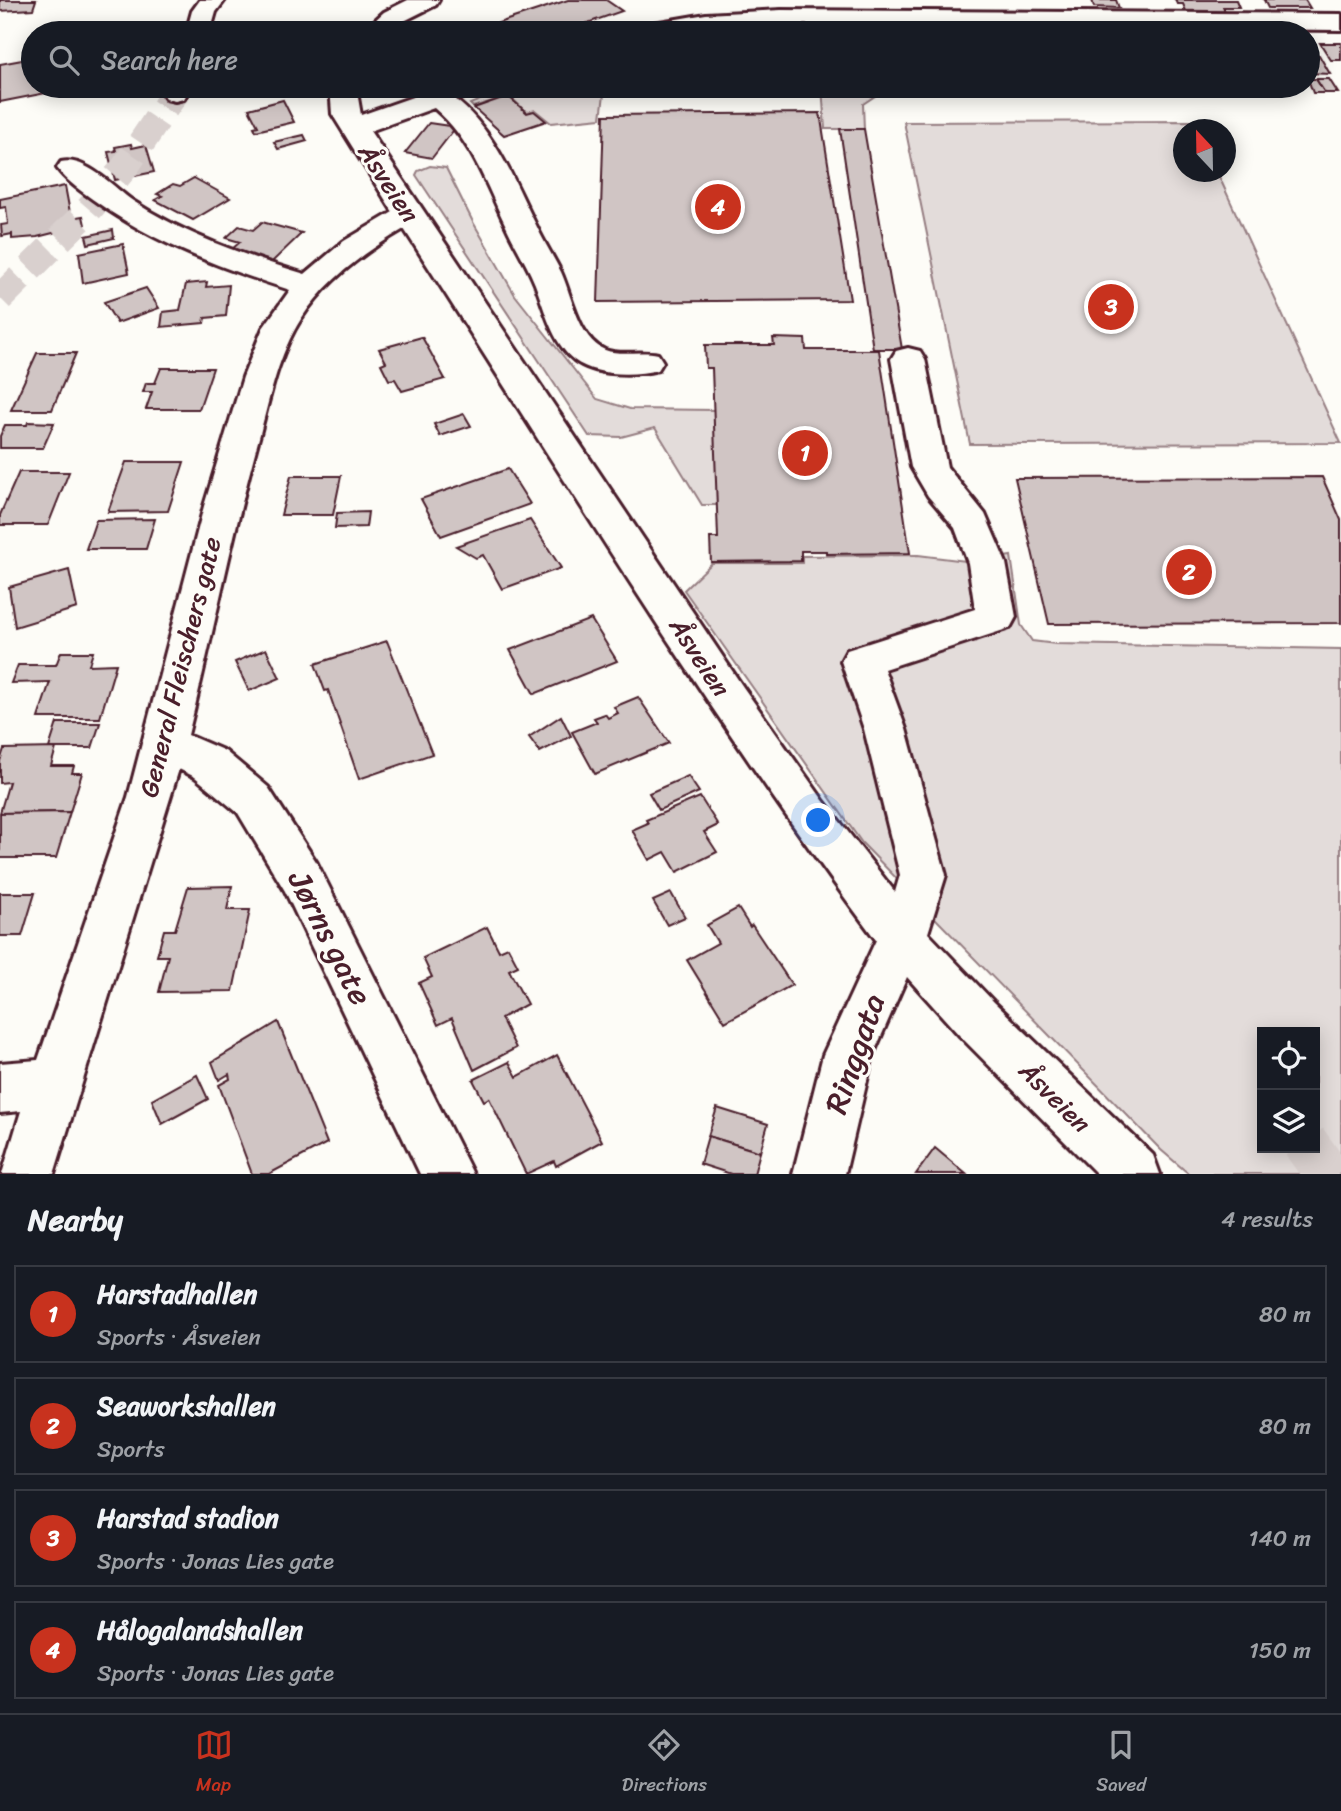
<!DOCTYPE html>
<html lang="en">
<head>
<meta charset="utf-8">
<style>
	:root { --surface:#171b24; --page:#20242c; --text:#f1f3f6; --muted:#9ea1a6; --line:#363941; --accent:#c8321e }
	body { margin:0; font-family:Sriracha,sans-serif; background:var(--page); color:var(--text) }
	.controls { position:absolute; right:21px; bottom:21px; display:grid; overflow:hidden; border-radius:0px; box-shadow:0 4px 18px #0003 }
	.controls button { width:63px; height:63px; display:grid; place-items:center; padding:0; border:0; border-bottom:2px solid var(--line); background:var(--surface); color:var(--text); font:35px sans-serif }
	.compass { position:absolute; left:1173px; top:119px; width:63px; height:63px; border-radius:50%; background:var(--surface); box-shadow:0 4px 18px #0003; rotate:338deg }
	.you { position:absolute; left:819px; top:821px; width:24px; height:24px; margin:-18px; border:5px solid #fff; border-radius:50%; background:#1a73e8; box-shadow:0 0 0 10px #1a73e833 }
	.badge { display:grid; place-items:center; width:46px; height:46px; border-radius:50%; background:var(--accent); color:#fff; font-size:23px; font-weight:700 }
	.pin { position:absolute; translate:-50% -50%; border:4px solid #fff; box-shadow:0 2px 7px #0006 }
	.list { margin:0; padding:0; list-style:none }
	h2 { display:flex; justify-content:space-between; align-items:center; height:91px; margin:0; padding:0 28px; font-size:30px }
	h2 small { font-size:23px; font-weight:400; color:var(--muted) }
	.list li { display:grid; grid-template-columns:46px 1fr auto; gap:21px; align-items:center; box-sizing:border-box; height:98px; margin:0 14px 14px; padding:0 14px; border:2px solid var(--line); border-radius:0px }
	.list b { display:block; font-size:26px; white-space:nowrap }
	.list p { margin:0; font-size:23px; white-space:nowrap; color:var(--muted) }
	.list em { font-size:23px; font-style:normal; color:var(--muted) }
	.icon { flex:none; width:38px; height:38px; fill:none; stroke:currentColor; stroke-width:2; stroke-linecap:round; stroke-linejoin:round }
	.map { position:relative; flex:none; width:1341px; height:1174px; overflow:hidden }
	.search { position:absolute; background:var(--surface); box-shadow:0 4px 18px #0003; left:21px; right:21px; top:21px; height:77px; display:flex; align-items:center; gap:18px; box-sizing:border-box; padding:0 24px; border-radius:38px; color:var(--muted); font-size:26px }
	.sheet { height:539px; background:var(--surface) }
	nav { display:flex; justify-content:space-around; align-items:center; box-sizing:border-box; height:98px; border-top:2px solid var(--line); background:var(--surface); font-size:19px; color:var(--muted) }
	nav a { display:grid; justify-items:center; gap:4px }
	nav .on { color:var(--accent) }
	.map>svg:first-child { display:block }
	.green { fill:#e3dcda; stroke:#967e82; stroke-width:2; fill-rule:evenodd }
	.building { fill:#d0c5c4; stroke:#4a1f2b; stroke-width:2 }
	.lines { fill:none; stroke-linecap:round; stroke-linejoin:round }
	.minor-tunnel { stroke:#d9d0ce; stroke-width:46; stroke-dasharray:46 23; stroke-linecap:butt }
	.highway-tunnel { stroke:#d9d0ce; stroke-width:28; stroke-dasharray:28 14; stroke-linecap:butt }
	.minor-casing { stroke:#4a1f2b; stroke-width:6 }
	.highway-casing { stroke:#4a1f2b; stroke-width:6 }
	.minor { fill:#fdfcf7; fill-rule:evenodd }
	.highway { fill:#fdfcf7; fill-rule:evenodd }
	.labels { text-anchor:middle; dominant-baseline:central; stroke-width:6; stroke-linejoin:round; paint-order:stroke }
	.street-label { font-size:26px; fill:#4a1f2b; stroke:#fdfcf7 }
	.near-street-label { font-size:32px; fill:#4a1f2b; stroke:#fdfcf7 }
</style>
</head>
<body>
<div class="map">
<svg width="1341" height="1174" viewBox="0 0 1341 1174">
	<rect width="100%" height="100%" fill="#fdfcf7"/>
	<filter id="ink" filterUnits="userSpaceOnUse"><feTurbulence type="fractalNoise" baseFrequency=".0143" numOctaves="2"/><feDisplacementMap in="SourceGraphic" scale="14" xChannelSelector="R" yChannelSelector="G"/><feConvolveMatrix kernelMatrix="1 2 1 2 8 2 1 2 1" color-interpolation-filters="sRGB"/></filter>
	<g filter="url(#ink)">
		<g class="green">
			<polygon points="515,86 605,86 601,118 551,123 535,110 527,112 509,96 473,107 470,104"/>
			<polygon points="822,86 890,86 863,104 864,129 825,129"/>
			<polygon points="1194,121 1198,129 1184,130 1184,172 1217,172 1341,443 970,444 904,122"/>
			<polygon points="430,166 446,168 473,222 515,295 597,399 630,409 716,410 719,505 702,505 655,428 621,437 589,436 416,175 418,171"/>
			<path d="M918,555L974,562L1011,556L1021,625L1032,641L1056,644L1341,649V1174H1189L1161,1150L862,843L684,590L712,563H802V556ZM1262,1032H1315V1148H1262Z"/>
		</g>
		<g class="building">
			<polygon points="0,0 36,0 33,9 0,11"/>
			<polygon points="568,0 606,0 622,11 559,33 507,33 495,24"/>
			<polygon points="1092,0 1116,0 1119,8 1094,7"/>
			<polygon points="1175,0 1236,0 1239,7 1223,7 1225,12 1186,11 1183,4 1177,4"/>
			<polygon points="1264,0 1305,0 1310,8 1268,8"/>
			<polygon points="1320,43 1341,43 1341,60 1331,60"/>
			<polygon points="1308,55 1319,55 1330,74 1308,73"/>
			<polygon points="33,58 33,86 44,86 46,93 0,102 0,64"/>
			<polygon points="1308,79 1316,79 1325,93 1313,93"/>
			<polygon points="1316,79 1329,79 1338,93 1325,93"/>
			<polygon points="783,86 820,86 822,95 784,95"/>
			<polygon points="1074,86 1181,86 1182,87 1074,87"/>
			<polygon points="508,96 527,113 534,111 546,121 504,135 474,108"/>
			<polygon points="283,100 294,122 256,131 254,127 258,126 249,109"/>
			<polygon points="820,113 850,300 598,302 604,115"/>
			<polygon points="429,123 456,127 432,158 405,153"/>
			<polygon points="840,129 864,129 902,349 873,349"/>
			<polygon points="304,135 307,141 278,149 274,142"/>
			<polygon points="131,144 132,148 146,145 154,172 115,180 108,152 116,151 115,147"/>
			<polygon points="194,178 230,198 193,220 155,200 162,196 157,194 173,184 180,186"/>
			<polygon points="65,186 71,218 83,216 85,225 37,237 12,239 12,234 2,236 1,225 8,224 6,207 0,208 0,199"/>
			<polygon points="262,222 302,233 272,262 231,250 240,242 226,238 239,226 253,230"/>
			<polygon points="113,230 114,238 88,244 86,236"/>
			<polygon points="123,244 129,273 83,283 79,253"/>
			<polygon points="207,282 206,287 229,285 226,316 205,318 204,323 161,327 163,312 180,310 186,284"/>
			<polygon points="146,288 159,308 117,323 104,302"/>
			<polygon points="422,337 445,379 402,391 395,379 389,380 381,364 386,362 379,349"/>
			<polygon points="773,338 805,339 806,350 879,350 910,553 826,554 826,551 801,551 801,561 711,562 710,538 718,538 712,368 706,368 705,345 774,345"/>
			<polygon points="37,353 76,353 52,410 11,410"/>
			<polygon points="161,368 213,368 199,409 146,409 152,392 143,392 146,383 155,383"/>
			<polygon points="464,414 471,426 440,436 434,424"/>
			<polygon points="28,422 54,423 43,448 0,448 0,436 5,425 27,425"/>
			<polygon points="126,462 184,462 168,511 108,512"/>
			<polygon points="508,469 530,504 441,536 421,499"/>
			<polygon points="19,472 69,472 48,525 0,525 0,515"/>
			<polygon points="291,476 341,476 333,515 281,515"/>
			<polygon points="1322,477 1341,520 1341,623 1049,624 1015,478"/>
			<polygon points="368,512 366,527 335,528 337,513"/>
			<polygon points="155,519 146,549 86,549 96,520"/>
			<polygon points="530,520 561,568 502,589 483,555 476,558 456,546"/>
			<polygon points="69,570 77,608 15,627 9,587"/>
			<polygon points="591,619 617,661 534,694 510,650"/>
			<polygon points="387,641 432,754 359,779 328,690 325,691 315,664"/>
			<polygon points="266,649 280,678 249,691 235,662"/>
			<polygon points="61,652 93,652 89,665 116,664 100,718 38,718 50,682 11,683 18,665 56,665"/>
			<polygon points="638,697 669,743 595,774 572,732 597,722 594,718 605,714 608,718 618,713 614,707"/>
			<polygon points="561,716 571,736 540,752 529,737"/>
			<polygon points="57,723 100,723 92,748 49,748"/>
			<polygon points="56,748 51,766 74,766 72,773 82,773 70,812 0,813 9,782 0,783 0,761 4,749"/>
			<polygon points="688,776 699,792 659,810 649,793"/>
			<polygon points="700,797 718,825 704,832 717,852 677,872 665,852 649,860 632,830 648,823 646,820"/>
			<polygon points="70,812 56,858 0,858 0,813"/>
			<polygon points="232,886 227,910 250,910 233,991 159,992 168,956 157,956 164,930 175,930 188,887"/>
			<polygon points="0,893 35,893 22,936 0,936"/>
			<polygon points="671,893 685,917 667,925 653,901"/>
			<polygon points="738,908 750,927 752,925 792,985 725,1022 687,960 718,943 707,925"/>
			<polygon points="487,927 499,951 508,947 518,966 509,970 527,1004 501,1018 516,1048 474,1070 452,1018 438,1025 419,983 432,977 423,958"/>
			<polygon points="278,1022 327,1143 269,1174 252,1174 219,1085 230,1079 229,1074 219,1080 212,1062"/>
			<polygon points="557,1055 602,1141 556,1166 554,1161 526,1174 489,1098 484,1101 473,1080 509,1062 517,1077"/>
			<polygon points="197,1075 208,1099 162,1124 152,1100"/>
			<polygon points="717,1108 768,1124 760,1152 708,1136"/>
			<polygon points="708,1136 760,1152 754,1174 731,1174 700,1164"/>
			<polygon points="935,1148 966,1174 916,1174"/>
		</g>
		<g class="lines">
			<polyline class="minor-tunnel" points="1299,1174 1341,1144"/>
			<polyline class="highway-tunnel" points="0,298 85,214 125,167 175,93"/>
			<g class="minor-casing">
				<g id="minor">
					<polygon points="408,0 439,0 436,5 402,22 388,33 361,33 384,12"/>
					<polygon points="781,10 1341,14 1341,30 781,24 684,33 629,33 633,28 642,25 706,14"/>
					<path d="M330,86H356L361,115L444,86H482L478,92L456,100C495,131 514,181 536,225C543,241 553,256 561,272C572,296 578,338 605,350C620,356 641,350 658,354L663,362L658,370C633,376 595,376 574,360C552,342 545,310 535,284C527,264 515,246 506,226C486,184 471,139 434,108L370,131L743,687L823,800L895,892L900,875L864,729L841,661L847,650L975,609L968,563L955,528L928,496L911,467L891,359L896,351L908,348L920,351L925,359L947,467L985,514L1006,563L1016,617L1010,628L884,669L906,729L946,875L928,933L994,1002L1153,1155L1160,1174H1097L960,1036L907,977L873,1055L845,1174H793L823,1055L876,940C706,712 558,468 404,229C366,251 325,281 301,319C279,353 270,396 260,434C232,534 213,635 188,735L225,751L268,787L317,863L473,1174H420L285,891L238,813L195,777L179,769L54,1174H2L21,1111L0,1113V1063L38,1060L128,797L204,506L243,377L263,328L290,290C222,268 156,244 98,203C84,193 67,182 57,168L61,162C85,156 113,187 133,201C185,235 246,256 305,274L344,241L393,212L332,114Z"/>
				</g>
			</g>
			<g class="highway-casing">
				<g id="highway">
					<polygon points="200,0 225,0 216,12 210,33 186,33 192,11"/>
					<polygon points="165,86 191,86 184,99 175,101 166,99 162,93"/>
				</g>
			</g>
			<use href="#minor" class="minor"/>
			<use href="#highway" class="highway"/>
		</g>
	</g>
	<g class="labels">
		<g class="street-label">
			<text transform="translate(389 183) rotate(57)">Åsveien</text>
			<text transform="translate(700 657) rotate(57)">Åsveien</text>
			<text transform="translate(180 667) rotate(-76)">General Fleischers gate</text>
			<text transform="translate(1055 1097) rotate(45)">Åsveien</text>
		</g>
		<g class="near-street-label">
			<text transform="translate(330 938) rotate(63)">Jørns gate</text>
			<text transform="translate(855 1054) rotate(-71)">Ringgata</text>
		</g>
	</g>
</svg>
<div class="controls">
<button><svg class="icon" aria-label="locate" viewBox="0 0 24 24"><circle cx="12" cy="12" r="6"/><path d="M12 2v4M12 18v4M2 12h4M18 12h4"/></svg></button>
<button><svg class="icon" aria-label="layers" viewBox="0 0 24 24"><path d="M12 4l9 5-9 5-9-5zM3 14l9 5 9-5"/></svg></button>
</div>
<svg class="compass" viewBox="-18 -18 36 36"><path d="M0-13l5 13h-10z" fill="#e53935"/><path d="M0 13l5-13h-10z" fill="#9ea1a6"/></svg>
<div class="you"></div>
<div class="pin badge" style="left:805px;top:453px">1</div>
<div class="pin badge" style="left:1189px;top:572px">2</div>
<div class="pin badge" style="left:1111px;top:307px">3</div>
<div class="pin badge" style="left:718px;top:207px">4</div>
<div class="search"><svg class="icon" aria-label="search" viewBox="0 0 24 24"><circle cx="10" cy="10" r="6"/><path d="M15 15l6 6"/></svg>Search here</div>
</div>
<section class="sheet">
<h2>Nearby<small>4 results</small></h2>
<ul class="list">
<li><span class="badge">1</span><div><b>Harstadhallen</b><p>Sports · Åsveien</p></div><em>80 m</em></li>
<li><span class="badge">2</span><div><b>Seaworkshallen</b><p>Sports</p></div><em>80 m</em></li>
<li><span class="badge">3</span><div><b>Harstad stadion</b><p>Sports · Jonas Lies gate</p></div><em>140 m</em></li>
<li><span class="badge">4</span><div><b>Hålogalandshallen</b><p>Sports · Jonas Lies gate</p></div><em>150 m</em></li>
</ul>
</section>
<nav>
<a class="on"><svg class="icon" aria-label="map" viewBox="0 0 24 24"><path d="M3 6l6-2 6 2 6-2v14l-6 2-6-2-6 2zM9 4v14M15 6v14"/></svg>Map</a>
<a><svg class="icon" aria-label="directions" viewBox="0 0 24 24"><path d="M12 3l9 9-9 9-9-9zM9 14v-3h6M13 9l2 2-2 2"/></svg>Directions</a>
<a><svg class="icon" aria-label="saved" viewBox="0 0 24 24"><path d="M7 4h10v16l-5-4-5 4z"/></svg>Saved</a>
</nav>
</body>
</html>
